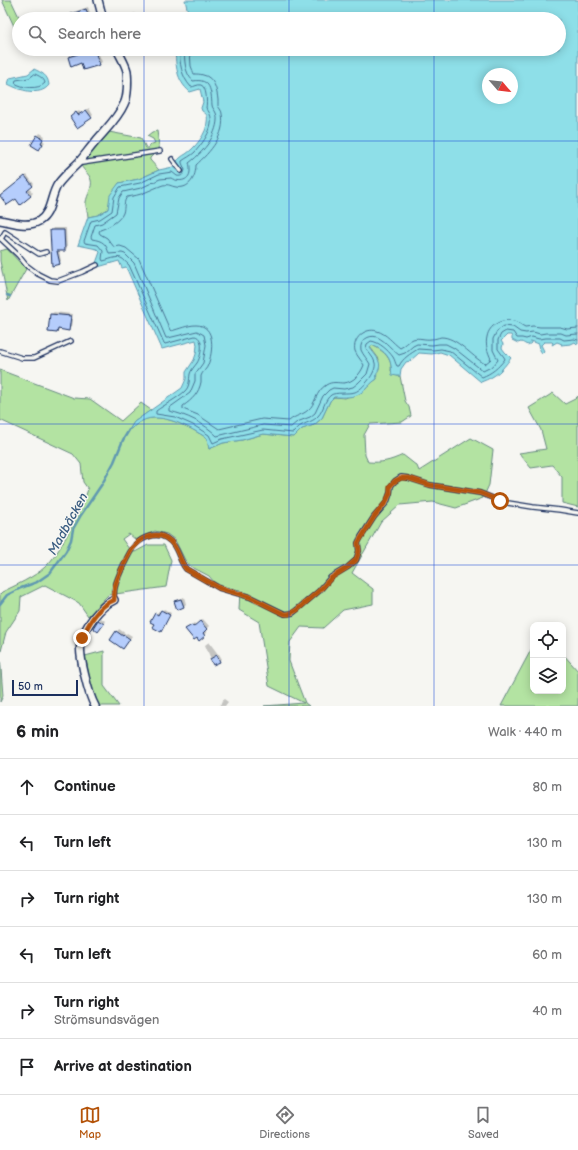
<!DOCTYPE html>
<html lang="en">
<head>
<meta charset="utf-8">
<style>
	:root { --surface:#fff; --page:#f6f6f6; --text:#202124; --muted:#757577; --line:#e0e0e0; --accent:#b45309 }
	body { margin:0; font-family:"Balsamiq Sans",sans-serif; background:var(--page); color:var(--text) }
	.controls { position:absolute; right:12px; bottom:12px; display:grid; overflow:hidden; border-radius:8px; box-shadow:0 2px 10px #0003 }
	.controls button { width:36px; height:36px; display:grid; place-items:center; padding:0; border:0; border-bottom:1px solid var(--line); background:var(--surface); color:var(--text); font:20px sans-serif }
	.compass { position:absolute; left:482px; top:68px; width:36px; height:36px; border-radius:50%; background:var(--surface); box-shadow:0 2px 10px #0003; rotate:118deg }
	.scale { position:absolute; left:12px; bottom:10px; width:66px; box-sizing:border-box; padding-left:4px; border:2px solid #1b2f5e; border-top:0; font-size:11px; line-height:14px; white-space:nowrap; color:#1b2f5e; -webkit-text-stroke:3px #f6f6f2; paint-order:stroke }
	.stop { position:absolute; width:12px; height:12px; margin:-9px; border:3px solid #b45309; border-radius:50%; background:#fff }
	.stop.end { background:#b45309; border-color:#fff; box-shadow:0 1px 4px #0008 }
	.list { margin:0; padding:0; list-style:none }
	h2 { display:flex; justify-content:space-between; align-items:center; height:52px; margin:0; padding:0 16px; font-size:17px }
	h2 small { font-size:13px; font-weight:400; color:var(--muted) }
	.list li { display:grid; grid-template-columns:26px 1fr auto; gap:12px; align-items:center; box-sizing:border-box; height:56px; padding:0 16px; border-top:1px solid var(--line) }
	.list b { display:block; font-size:15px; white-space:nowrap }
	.list p { margin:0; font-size:13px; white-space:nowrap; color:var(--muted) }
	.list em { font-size:13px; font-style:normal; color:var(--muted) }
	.icon { flex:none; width:22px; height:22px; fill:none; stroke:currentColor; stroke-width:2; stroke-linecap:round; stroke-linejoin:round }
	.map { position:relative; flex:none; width:578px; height:706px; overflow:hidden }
	.search { position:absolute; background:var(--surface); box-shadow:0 2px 10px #0003; left:12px; right:12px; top:12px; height:44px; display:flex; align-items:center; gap:10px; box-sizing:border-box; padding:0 14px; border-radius:22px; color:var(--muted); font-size:15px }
	.sheet { height:388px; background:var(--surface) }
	nav { display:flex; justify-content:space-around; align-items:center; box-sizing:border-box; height:56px; border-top:1px solid var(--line); background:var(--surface); font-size:11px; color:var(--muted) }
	nav a { display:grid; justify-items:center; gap:2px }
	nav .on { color:var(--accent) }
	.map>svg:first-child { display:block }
	.green { fill:#b3e3a2; stroke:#678980 }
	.water { fill:#8edfe8; stroke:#6099b1; fill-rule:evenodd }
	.shadow { fill:#0003 }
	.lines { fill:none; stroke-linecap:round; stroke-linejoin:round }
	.shore { stroke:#497595; stroke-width:1 }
	.stream { stroke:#6099b1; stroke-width:2.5 }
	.building { fill:#b5cdfc; stroke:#1b2f5e }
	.lane-casing { stroke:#1b2f5e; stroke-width:6 }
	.street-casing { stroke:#1b2f5e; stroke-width:10 }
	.lane { stroke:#f6f6f2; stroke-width:3.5 }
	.street { stroke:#f6f6f2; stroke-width:7 }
	.route { stroke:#b45309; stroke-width:5 }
	.grid { fill:none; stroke:#1d4ed8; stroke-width:1; stroke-opacity:0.55 }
	.labels { text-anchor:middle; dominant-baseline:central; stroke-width:3; stroke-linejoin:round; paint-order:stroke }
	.water-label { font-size:13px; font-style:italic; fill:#385b80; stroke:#f6f6f2 }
</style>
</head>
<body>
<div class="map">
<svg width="578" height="706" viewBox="0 0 578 706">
	<rect width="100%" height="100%" fill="#f6f6f2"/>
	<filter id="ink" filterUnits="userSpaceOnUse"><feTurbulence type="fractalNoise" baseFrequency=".025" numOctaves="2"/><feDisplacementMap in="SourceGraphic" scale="8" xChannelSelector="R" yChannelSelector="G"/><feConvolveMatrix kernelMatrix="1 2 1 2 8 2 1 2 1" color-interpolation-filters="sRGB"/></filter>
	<g filter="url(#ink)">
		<g class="green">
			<polygon points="2,0 11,0 20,19 19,37"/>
			<path d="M157,131L160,153L153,155L150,158V160L159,170L139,179L119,183L108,209L98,215L88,217C88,211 85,207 86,202C87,195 93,187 91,180C89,173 84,172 81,165L84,160L109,132L141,138L146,148H149V145L155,143L153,139L147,136L152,132Z"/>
			<polygon points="7,249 26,269 8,301 0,261 0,251"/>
			<path d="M372,345C382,350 393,358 391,371L397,376H400L405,401L409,407L411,416L402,422L370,424L364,435L365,455L368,462C382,463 390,461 403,455L417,466L419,471L471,438L493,450L489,485L483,498L456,508L433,502L400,505L381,522L352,573L373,589V604L343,610L323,628L301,627L290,642L289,661L305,703L309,706H264L304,703L269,686L259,622L239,610L240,590L223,587L214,582L209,576L190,566L185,560L175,540L167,534L155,531L136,540L129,534L122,539L129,549L135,552L148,545H164L171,560L166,587L108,595L88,616L79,603L45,585L21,597L20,611L6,632L0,655L3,696L0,702V594L2,592C16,585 33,578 45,567C61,553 75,517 85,498L88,489L83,482L81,464L73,454L0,420V370L74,398L90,399L121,421L141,403L151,410L134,422L130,429C134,427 138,422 143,420C163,412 191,428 207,438L209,449L223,443L242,440L263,434L294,437L302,429L314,425L322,418L330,401L334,397L345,398L365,390L371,383L377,379L376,374L379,359L370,347Z"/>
			<polygon points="553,393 565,404 575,399 578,396 578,507 562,503 562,477 552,465 531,468 519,453 546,449 541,430 529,408"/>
			<polygon points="532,648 533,648 533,691 563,691 563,654 578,671 578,706 501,706"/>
			<polygon points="104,651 104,686 119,706 99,706 92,690 85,656"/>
		</g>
		<g class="water">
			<path d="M185,0H578V344H577L575,342L571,344L561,345L562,344L557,342L552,345L553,343L552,342H544L541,345L544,351L542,353L540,350L539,344L531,341V343C527,347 525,343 521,342L518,343L512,340V337L511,335H507L501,341L503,344L502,348L505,352L511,358C501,371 497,376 481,382L449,355L440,352L432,354L419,353L410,361L406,362L401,369L400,376H397L392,375C391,372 392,369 391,366C390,355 381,349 372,345L370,348C374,354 382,361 379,369C377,373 376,374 377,379C370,383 365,392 357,395C349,398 342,397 334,397L330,401L322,418L314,425L302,429L294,437L263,434L242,440L223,443L209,449L207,438C191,428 161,411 142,421C137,423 134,427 129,430L134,422L182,388L186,379V372L194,360L196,354L197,345L196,340L162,349L126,267L122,268L119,261L98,267L96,263L100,252L97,249L78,245L88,217L98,215L108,209L110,195L119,183L139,179L159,170L173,167L179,172L181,171L176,162C180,158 182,156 186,154C195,148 207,133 207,122C208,116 207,114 202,111L201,108L203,102L200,89L190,92C176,80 176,66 175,49H559V19H179L187,14L188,12ZM488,74H512V98H488Z"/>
			<path d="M34,69C42,73 48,75 49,85C40,97 19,90 8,84L10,78L28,74Z"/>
		</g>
		<g class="shadow">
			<polygon points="88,7 92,19 70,19 69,16 71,13"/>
			<polygon points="135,13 138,19 122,19"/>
			<polygon points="78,49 97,49 102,62 99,64 81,62 69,58 71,55 79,53"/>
			<polygon points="89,108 93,115 91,117 73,115 79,111 81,113"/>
			<polygon points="40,133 45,136 42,140 45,142 39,149 32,144"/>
			<polygon points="27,175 34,184 29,188 33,193 31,195 21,203 16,197 3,194"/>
			<polygon points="53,228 66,228 67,248 65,250 59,250 61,261 59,263 51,231"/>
			<polygon points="54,312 73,314 71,327 68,330 60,329 57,332 49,331 51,314"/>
			<polygon points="184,597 186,604 184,606 175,601 178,599"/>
			<polygon points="164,609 171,613 161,630 155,624 152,622 156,614 159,611 161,613"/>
			<polygon points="101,618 105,621 101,628 99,621"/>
			<polygon points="203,619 209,626 205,630 207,633 199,640 189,627 194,623 196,625"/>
			<polygon points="119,629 126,634 127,633 132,636 125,646 117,632"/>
			<polygon points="209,642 218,654 219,654 222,659 213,664 205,645"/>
			<polygon points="224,699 228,702 225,706 219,706"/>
		</g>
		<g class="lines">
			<g class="shore">
				<path d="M179,49C180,64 181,76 191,87C194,87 198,84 201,85C207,87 207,103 206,108C219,122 205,140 195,152C191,156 186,158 182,161V163L185,170C184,174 182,177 177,176L172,172L159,174L140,183L120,187L114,197L112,211L100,219L91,221L84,241L85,243L98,245L103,251L102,259L103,261C108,260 117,256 121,258C124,259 126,263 129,265L164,343L165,344L195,336C205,338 201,357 197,363C194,367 191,370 190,374C189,380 190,386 185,391C178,398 164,405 156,411V414L175,417L193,425L209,435L213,443L222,439L263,430L293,433C296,430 298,427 302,425C308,422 314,421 318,416C324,410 324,400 331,395C335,392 348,394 355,392C363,389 377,372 375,363C374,357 368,353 366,348L367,344L371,341C379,342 388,350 393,357C395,360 395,363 397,366H399C403,358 410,354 418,349L433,350L441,349L450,351L482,377C492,373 498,368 505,359L504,357L498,349V340L501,334L506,331L513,332L517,338H522L526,339L532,337L539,339L546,338H560L564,340L574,339L578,340"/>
				<path d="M184,49C185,61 184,72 193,81C211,78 211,91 212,105C212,108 215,110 216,113C219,120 215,131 212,137C208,146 197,157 189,163C190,165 190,167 190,169C191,181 179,183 171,178L160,179L141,188L123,192L119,198L116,213L102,223L95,225L91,237L92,239C103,241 106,243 109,254L122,253L125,254L134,263L166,338H168L197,331L204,335L206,345L203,363L195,374V381L190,393L169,408V411C187,415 204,423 217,436L263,425L291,427L297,422L310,417L315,413L323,396L329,390L333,388L344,389L353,387L358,383L367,374L370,364C368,360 363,355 361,350C359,341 369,334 377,337C387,342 391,349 399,355L405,353L413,346L417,344L432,345L439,344H446L454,348L483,371L493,366L498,360L493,350V339L497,331L504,326L513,327L520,332L526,333L533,332L540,334L546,333H561L566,335L578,334"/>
				<path d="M190,49L191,66L194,74C197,74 200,74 203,75C214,77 217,90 218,100C218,101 218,105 218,106C220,109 222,111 222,114C226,135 210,152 196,165C196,176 190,190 176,187C170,186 170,184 163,185C157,187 151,190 146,192C140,195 133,196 127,197C123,202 125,207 123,213C120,221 107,228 100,230L99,232L100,234L107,238L114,247L120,246L126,248L139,259L170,330L171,331C179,329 188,325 196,325C216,325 213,352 208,365C207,369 202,372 201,376C201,378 201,380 201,382C199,393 192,400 183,406V409L198,415L219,429L262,419L289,421C296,415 303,415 308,410C316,404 315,392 326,385C332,381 338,383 344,383C354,382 361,373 364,365C361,360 357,356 355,351C352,339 365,327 377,331C387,334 392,342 400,348C405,346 408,341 413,339C419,337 425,340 431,339C435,339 437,338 441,337C457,337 471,356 485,364L491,359C488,352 485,345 487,337C489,325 502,318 514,321C518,322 521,325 525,327L533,326L540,327H560L567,329L578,328"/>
				<path d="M35,74C39,76 44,78 45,83C39,90 22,88 15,83L16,80L29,78Z"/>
			</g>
			<g class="stream">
				<polyline points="7,295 10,296"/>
				<polyline points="0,604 7,595 21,588 37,582 50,573 66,551 71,540 73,529 81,515 102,484 114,462 123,440 129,430"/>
			</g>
		</g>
		<g class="building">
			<polygon points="86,9 89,19 61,19 60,18"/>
			<polygon points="77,49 94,49 100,65 83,70 81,63 71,67 68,57 78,54"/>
			<polygon points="86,110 92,118 77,128 70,117 76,112 78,115"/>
			<polygon points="37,135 43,139 41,143 43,144 39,150 31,145"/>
			<polygon points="25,176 33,186 27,191 31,196 20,205 16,199 7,205 0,196"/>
			<polygon points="50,230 64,230 65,251 57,251 60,264 52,266"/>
			<polygon points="50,314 71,316 69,331 58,329 57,333 48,332"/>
			<polygon points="181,599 184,607 177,610 174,601"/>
			<polygon points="161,610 170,615 161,632 152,627 154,624 150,622 155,613 158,615"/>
			<polygon points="98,620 104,624 98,632 93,628"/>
			<polygon points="200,621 207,629 203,633 205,636 199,641 197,638 194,640 185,629 192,625 193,627"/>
			<polygon points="116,631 123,636 124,635 130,639 123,649 110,640"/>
			<polygon points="217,655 220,662 213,665 210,659"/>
		</g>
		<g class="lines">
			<g class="lane-casing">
				<g id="lane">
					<polyline points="172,159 181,171"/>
					<polyline points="80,162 82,163 160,151"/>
					<polyline points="0,238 18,255 26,265 38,274 50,280 58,281 82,272 97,265"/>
					<polyline points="1,239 5,232 39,254 46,252"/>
					<polyline points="0,351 22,358 34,358 71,341"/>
					<path d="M114,600C114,595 114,591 115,587C117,578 129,552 135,545C143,537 156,532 166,538C178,545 178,559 186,569L219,588L250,597L285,614L293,613L319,591L331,577L348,567L356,560L359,551L358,543L361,537L374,517L387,502L390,493L391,486L395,481L401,477L408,478L430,485L480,493L500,501L508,503L533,507L560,510L578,513"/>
				</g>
			</g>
			<g class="street-casing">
				<g id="street">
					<polyline points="98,0 103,19"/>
					<path d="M0,220C12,222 27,228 39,221C52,213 50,196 58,184C64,176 72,169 79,162C85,155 90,148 96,141C106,129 118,118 124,104C128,97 128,80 127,71C125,63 120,56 117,49"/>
					<path d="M95,706C89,696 78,654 81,643C84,627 100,606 114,600"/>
				</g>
			</g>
			<use href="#lane" class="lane"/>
			<use href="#street" class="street"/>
		</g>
	</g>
	<g class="lines" filter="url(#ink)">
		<path class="route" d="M82,638C89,623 98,606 114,600C114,595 114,591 115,587C117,578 129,552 135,545C143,537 156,532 166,538C178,545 178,559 186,569L219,588L250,597L278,611L285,614H289L297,610L319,591L331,578L348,567L356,560L359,551L358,543L374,517L386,502L390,493V486L395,481L401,478H408L430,485L480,493L500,501"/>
	</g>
	<path class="grid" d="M144,0V19M289,0V19M434,0V19M144,49V706M289,49V706M434,49V706M0,141H578M0,282H578M0,424H578M0,565H578"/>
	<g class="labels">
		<g class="water-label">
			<text transform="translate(68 524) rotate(-61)">Madbäcken</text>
		</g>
	</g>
</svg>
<div class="controls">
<button><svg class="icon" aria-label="locate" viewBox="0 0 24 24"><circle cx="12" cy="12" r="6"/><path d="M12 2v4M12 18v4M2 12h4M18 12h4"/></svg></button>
<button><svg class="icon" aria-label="layers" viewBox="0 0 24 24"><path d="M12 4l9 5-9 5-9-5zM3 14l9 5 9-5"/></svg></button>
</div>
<svg class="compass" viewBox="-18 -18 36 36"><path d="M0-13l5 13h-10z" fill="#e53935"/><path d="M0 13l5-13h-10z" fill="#757577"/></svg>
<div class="scale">50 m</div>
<div class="stop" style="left:500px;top:501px"></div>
<div class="stop end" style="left:82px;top:638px"></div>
<div class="search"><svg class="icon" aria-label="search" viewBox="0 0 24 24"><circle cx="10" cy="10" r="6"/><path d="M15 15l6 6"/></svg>Search here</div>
</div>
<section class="sheet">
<h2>6 min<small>Walk · 440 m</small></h2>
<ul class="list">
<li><svg class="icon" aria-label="ahead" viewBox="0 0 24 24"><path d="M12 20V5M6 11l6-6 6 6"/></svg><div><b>Continue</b></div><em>80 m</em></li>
<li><svg class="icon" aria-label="left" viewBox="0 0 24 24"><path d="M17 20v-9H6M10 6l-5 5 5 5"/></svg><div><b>Turn left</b></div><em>130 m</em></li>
<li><svg class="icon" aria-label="right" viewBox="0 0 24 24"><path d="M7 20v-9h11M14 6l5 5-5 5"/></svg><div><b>Turn right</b></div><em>130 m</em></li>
<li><svg class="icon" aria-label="left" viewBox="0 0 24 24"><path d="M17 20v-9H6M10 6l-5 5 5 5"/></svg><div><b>Turn left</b></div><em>60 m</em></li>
<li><svg class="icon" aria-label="right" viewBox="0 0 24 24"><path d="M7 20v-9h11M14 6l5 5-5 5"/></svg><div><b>Turn right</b><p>Strömsundsvägen</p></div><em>40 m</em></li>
<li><svg class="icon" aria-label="arrive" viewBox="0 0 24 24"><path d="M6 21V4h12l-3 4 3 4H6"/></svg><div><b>Arrive at destination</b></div></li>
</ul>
</section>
<nav>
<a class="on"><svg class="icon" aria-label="map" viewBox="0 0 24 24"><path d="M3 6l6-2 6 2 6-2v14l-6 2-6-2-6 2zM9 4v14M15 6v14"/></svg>Map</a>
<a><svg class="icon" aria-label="directions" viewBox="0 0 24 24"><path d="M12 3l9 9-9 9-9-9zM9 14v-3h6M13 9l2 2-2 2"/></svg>Directions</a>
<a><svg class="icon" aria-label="saved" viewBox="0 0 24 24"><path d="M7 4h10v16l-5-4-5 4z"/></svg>Saved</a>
</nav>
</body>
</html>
